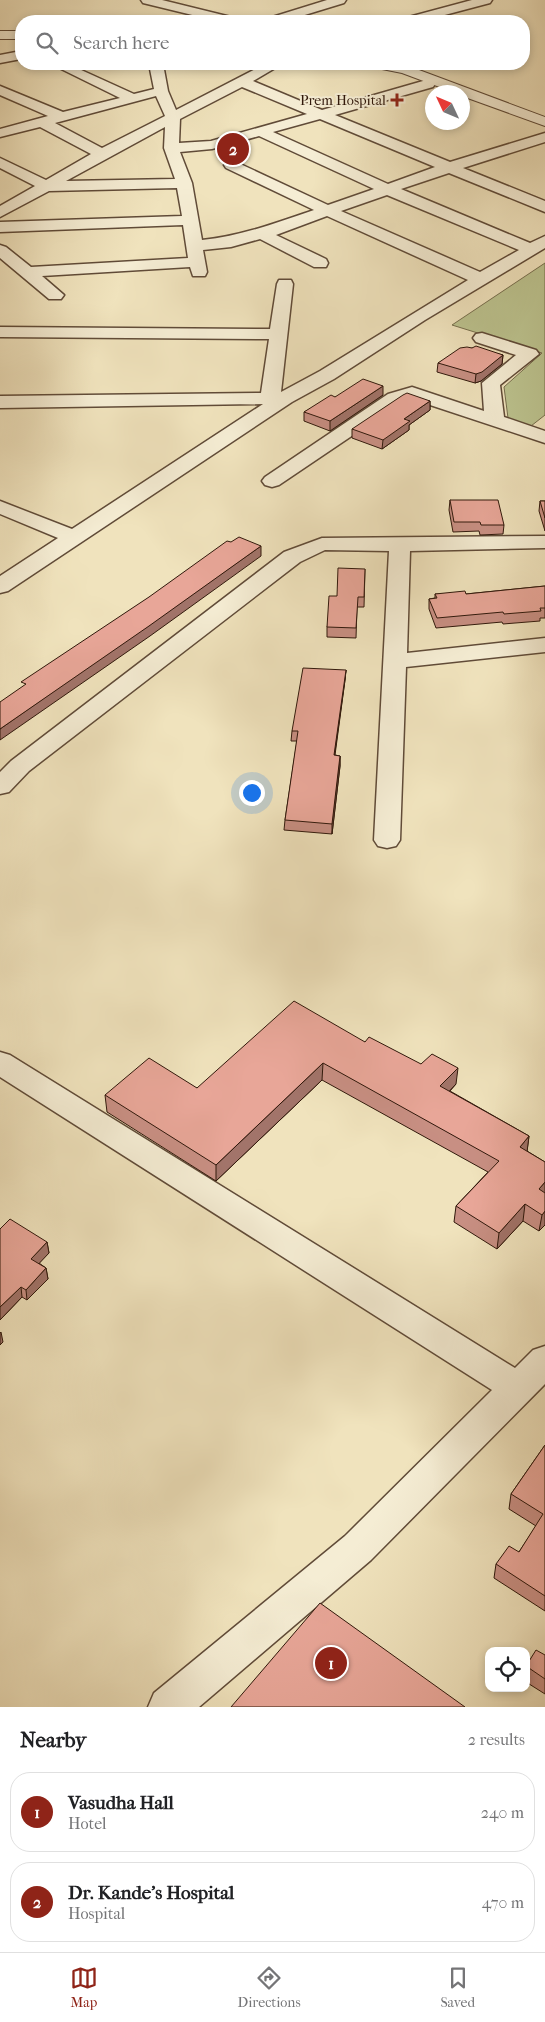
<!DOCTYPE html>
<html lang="en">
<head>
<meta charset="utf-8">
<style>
	:root { --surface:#fff; --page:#f2f2f2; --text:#202124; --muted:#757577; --line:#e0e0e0; --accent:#8f2418 }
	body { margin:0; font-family:"IM FELL French Canon",serif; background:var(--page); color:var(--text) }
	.controls { position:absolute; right:15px; bottom:15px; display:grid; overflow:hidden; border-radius:10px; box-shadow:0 2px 8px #0003 }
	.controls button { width:45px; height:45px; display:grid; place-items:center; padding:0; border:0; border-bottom:1px solid var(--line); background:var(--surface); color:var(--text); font:25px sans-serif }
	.compass { position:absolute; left:425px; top:85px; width:45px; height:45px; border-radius:50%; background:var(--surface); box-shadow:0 2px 8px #0003; rotate:314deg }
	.you { position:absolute; left:251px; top:792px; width:18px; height:18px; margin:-12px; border:4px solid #fff; border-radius:50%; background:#1a73e8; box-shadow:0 0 0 8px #1a73e833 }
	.badge { display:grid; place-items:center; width:32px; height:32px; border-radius:50%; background:var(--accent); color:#fff; font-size:16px; font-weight:700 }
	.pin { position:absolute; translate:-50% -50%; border:2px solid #fff; box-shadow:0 1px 5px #0006 }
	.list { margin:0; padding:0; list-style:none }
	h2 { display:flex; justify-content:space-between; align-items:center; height:65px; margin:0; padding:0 20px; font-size:21px }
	h2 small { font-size:16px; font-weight:400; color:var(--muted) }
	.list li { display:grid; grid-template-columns:32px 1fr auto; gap:15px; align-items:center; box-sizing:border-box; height:80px; margin:0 10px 10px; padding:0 10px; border:1px solid var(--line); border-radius:20px }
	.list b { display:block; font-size:19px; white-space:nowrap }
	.list p { margin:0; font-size:16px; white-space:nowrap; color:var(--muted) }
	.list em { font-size:16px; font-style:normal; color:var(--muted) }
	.icon { flex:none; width:28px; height:28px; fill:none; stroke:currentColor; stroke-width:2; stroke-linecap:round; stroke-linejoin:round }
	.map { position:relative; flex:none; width:545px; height:1707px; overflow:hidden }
	.search { position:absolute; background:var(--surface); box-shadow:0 2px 8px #0003; left:15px; right:15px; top:15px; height:55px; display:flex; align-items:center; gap:12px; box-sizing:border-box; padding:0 18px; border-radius:20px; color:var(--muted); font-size:19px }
	.sheet { height:245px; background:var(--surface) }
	nav { display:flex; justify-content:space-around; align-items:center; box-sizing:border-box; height:70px; border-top:1px solid var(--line); background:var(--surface); font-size:14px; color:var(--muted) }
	nav a { display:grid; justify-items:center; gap:2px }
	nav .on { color:var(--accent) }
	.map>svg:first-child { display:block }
	.green { fill:#bcc38f; stroke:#766e4d }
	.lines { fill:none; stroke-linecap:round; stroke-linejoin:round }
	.minor-casing { stroke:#604b38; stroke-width:3 }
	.tertiary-casing { stroke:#604b38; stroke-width:2 }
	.minor { fill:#f5edd4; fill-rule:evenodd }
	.tertiary { fill:#f5edd4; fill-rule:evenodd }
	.wall { fill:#c88f83; stroke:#30180b }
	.shaded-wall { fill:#a2746a; stroke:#30180b }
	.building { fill:#e8a698; stroke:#30180b }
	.poi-dot { fill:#8f2418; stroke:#f5edd4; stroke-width:2 }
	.labels { text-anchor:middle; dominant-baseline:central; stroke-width:4; stroke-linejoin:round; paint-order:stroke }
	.far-poi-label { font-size:14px; fill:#30180b; stroke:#f5edd4; text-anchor:end }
</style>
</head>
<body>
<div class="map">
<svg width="545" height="1707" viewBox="0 0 545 1707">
	<rect width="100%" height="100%" fill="#f0e3bd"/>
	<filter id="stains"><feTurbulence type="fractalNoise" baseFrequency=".004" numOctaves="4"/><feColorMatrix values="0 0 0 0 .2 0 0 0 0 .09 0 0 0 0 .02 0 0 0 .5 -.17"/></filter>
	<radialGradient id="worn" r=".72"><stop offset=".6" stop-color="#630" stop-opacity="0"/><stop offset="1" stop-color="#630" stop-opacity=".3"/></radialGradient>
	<polygon class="green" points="545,263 545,415 531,426 508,418 504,387 542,353 452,325"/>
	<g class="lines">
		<g class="minor-casing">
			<g id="minor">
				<polygon points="141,0 162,0 235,18 237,21 217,21 143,3"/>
				<polygon points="327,0 346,0 344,3 285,21 267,21 269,18"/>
				<polygon points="472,0 492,0 490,3 422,21 403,21 405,18"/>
				<polygon points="21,51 21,59 0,63 0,55"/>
				<path d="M51,64H68L134,94L154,89L149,64H163L168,91L176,110L265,64H282L253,81L322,110L423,81H433L435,84L433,87L335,115L450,162L545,133V142L463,168L545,201V212L449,173L401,189L530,243L545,236V248L425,320L334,379L292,402L8,591L0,593V576L58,538L0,514V501L72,529L263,404L0,408V396L261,393L269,339L0,337V327L270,329L277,284L279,280H291L293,284L281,392L320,371L468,280L327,216L276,235L326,259L328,263L326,267H314L260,239L231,247L203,250L207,272L205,276H193L190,267L42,276L64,295L61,299H49L0,258V245L6,247L31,267L188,258L183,225L0,232V222L182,216L177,188L49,191L0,217V206L35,186L0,168V158L46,180L91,154L40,127L0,137V129L48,116L0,95V86L63,112L120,98ZM242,87L307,114L211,141L179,143L180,119ZM156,96L165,116L102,148L55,123ZM320,119L435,167L388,184L273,132ZM165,127L164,148L175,179L66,181ZM259,136L374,189L328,205L236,162H226L224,165L226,168L314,210C276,223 241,236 202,240L192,183L180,152L212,149ZM387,195L519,250L480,272L341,211Z"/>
				<polygon points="482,333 536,350 539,354 500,385 504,417 545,431 545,443 412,399 402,402 279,485 272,487 265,485 262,481 265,477 388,394 412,387 484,411 482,383 516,355 476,342 473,338 476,334"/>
				<polygon points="545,536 545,548 410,551 407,653 545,638 545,652 406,667 400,840 396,846 387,848 378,846 374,840 389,551 325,550 300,562 29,771 9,792 0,794 0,772 11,761 284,552 322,538"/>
				<polygon points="0,1052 10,1055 515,1368 533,1350 545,1346 545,1384 371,1560 199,1707 148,1707 154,1693 345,1536 492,1390 0,1077"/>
			</g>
		</g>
		<g class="tertiary-casing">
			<g id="tertiary">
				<rect x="0" y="31" width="21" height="8"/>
				<polygon points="370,64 396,64 411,67 545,117 545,126 462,96 462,92 453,92 402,73 372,67"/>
			</g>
		</g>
		<use href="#minor" class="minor"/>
		<use href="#tertiary" class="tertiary"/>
	</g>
	<g class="wall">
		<polygon points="472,348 503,355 502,364 481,381 475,383 437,372 438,363"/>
		<polygon points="383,395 330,431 304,421 304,412 335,397"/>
		<polygon points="430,401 430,410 409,425 409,430 382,449 352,438 352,429"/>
		<polygon points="450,500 504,525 503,534 480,535 479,531 453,532 449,510"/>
		<polygon points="540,501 545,501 545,531 539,511"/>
		<polygon points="365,569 364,607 357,607 356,638 327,637 327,627 337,596"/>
		<polygon points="545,586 545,618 540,618 540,621 503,624 502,622 436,628 429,609 429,599 435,598 435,594 466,594"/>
		<polygon points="346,670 345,680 335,755 340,756 340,766 332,834 284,830 285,820 297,741 291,741 292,731"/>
		<polygon points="365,1042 456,1084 450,1091 529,1136 527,1151 545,1162 545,1225 539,1231 523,1221 497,1249 454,1222 456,1206 488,1172 322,1080 216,1181 107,1112 105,1095 197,1088"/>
		<polygon points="47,1242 49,1253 39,1263 46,1268 48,1279 27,1300 22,1297 0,1320"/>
		<polygon points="545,1445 545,1611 494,1578 496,1564 519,1552 536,1526 509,1509 511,1494"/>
		<polygon points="545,1655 545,1694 526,1682 526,1666"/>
	</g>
	<g class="shaded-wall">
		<polygon points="503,355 502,364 481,381 475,383 476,374"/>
		<polygon points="383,386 383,395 330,431 330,421"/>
		<polygon points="430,401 430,410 409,425 409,430 382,449 383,440 404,419"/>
		<polygon points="261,546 261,556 150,636 0,740 0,729"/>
		<polygon points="346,670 345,680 333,766 334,755"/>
		<polygon points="340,756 340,766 332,834 332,824"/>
		<polygon points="323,1063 322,1080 216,1181 216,1165"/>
		<polygon points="458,1068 456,1084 439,1102 440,1086"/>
		<polygon points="529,1136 527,1152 520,1147"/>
		<polygon points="545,1182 545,1196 539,1189"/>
		<polygon points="525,1204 523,1221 497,1249 499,1233"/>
		<polygon points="545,1211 545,1225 539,1231 542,1215"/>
		<polygon points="47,1242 49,1253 33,1270 31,1259"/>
		<polygon points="46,1268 48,1279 27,1300 26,1290"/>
		<polygon points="21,1287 22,1297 0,1320 0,1307"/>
		<polygon points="1,1332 3,1342 0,1345 0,1333"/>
	</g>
	<g class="building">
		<polygon points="476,346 503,355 482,372 476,374 438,363 460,348 467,347 472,348"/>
		<polygon points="363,379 383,386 330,421 304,412 331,395 335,397"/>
		<polygon points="407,393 430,401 404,419 410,421 383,440 352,429 403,395"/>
		<polygon points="450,500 498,500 504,525 481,525 480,522 454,522"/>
		<polygon points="540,501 545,501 545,518"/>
		<polygon points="239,537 261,546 149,626 0,729 0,702 26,684 21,682 149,597 227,541 231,542"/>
		<polygon points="338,568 365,569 364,597 358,597 356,628 327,627 329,596 337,596"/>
		<polygon points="545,586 545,608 540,608 541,611 504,614 503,612 437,618 429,599 437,598 435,594 465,591 466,594"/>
		<polygon points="303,668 346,670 334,755 340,756 332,824 285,820 298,731 292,731"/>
		<polygon points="294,1001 365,1042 369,1037 421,1064 432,1054 458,1068 440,1086 529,1136 520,1147 545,1162 545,1182 539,1189 545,1193 545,1211 542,1215 525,1204 499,1233 456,1206 499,1161 323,1063 216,1165 105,1095 149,1058 197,1088"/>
		<polygon points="10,1219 47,1242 31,1259 46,1268 26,1290 21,1287 0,1307 0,1229"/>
		<polygon points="545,1445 545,1596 496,1564 509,1546 519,1552 543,1514 511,1494"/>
		<polygon points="320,1603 465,1707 231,1707"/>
		<polygon points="536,1650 545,1655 545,1679 526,1666"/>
	</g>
	<path class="poi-dot" d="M394.5 92.5h5v5h5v5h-5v5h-5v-5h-5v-5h5z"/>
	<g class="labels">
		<g class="far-poi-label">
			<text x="386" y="100">Prem Hospital</text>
		</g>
	</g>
	<rect width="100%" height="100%" filter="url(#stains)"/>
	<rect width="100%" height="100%" fill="url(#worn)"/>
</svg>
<div class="controls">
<button><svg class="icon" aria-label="locate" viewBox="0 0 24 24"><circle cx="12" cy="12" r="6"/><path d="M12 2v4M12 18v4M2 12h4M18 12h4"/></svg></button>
</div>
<svg class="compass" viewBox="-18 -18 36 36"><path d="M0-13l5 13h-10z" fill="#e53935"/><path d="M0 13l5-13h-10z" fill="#757577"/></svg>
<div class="you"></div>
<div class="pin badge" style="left:331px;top:1663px">1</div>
<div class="pin badge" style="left:233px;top:149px">2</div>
<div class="search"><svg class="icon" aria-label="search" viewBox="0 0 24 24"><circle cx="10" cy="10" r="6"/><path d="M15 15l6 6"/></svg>Search here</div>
</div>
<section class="sheet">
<h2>Nearby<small>2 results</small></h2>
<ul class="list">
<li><span class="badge">1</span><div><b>Vasudha Hall</b><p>Hotel</p></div><em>240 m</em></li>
<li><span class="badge">2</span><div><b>Dr. Kande's Hospital</b><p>Hospital</p></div><em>470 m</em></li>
</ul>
</section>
<nav>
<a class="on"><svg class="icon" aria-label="map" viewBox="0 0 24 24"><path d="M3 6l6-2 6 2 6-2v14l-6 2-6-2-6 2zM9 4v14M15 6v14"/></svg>Map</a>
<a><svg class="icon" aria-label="directions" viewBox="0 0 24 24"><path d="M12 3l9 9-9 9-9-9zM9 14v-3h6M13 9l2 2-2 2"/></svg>Directions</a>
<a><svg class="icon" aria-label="saved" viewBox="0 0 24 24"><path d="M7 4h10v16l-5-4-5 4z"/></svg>Saved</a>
</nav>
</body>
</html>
